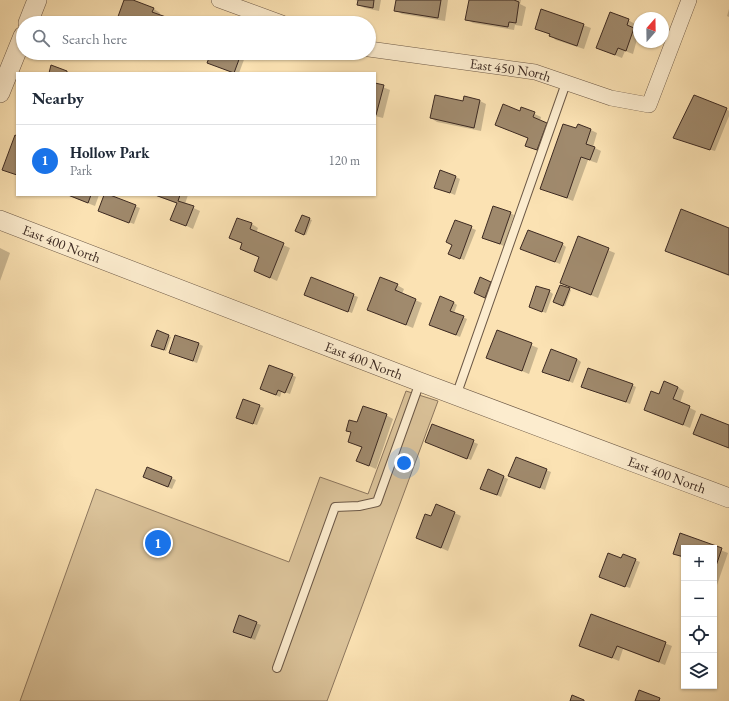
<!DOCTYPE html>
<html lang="en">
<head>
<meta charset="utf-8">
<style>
	:root { --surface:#fff; --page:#f2f2f3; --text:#1f2937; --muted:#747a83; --line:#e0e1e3; --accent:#1a73e8 }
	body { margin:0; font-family:"EB Garamond",serif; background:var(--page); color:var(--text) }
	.controls { position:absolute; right:12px; bottom:12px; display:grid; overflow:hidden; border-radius:0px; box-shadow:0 1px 3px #0004 }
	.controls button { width:36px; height:36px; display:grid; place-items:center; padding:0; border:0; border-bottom:1px solid var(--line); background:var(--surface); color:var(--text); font:20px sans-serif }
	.compass { position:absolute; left:633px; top:12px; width:36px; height:36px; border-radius:50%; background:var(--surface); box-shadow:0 1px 3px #0004; rotate:20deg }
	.you { position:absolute; left:404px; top:463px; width:14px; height:14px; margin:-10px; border:3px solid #fff; border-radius:50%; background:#1a73e8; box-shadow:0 0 0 6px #1a73e833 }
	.badge { display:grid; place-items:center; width:26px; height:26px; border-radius:50%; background:var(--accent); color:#fff; font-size:13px; font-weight:700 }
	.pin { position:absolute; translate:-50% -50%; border:2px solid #fff; box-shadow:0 1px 4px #0006 }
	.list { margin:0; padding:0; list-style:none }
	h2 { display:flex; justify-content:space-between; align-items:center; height:52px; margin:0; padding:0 16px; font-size:17px }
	h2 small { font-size:13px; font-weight:400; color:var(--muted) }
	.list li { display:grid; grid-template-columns:26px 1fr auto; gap:12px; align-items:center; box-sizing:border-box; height:72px; padding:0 16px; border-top:1px solid var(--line) }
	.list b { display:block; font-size:15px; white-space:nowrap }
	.list p { margin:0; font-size:13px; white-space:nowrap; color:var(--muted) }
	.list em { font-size:13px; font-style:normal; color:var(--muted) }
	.icon { flex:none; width:22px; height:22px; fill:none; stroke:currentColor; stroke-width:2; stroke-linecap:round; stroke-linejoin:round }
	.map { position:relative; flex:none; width:729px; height:701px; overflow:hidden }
	.search { position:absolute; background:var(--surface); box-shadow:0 1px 3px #0004; left:16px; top:16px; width:360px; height:44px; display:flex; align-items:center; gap:10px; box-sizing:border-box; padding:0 14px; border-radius:22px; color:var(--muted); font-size:15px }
	.panel { position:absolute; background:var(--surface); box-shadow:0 1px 3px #0004; left:16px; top:72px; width:360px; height:124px; border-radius:0px }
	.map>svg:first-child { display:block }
	.green { fill:#dbc39a; stroke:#8c765e }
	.shadow { fill:#0003 }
	.building { fill:#a08a6d; stroke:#3d2a22 }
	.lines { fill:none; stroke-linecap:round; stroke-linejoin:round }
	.service-casing { stroke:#6c5846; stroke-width:10 }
	.minor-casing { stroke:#6c5846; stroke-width:16 }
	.tertiary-casing { stroke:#6c5846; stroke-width:20 }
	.service { stroke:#fcecce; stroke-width:8 }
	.minor { stroke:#fcecce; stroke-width:15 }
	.tertiary { stroke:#fcecce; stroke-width:19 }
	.labels { text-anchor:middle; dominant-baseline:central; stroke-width:3.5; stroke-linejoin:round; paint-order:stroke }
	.street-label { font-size:14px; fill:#3d2a22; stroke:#fcecce }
</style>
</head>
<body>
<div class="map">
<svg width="729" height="701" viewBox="0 0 729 701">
	<rect width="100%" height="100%" fill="#fbe2b3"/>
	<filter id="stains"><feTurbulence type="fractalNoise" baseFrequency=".005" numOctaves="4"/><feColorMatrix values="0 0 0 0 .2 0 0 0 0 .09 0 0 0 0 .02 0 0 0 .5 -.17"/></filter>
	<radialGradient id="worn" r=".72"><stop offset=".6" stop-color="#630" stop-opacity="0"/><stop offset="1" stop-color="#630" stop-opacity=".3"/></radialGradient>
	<polygon class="green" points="406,391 438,401 327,701 20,701 96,489 289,562 320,477 368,494"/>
	<g class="shadow">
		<polygon points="125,0 154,9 160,13 159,16 172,23 119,23 117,22"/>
		<polygon points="355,0 381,0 379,11 365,8 358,5 359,1"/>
		<polygon points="397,0 448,0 445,21 402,14 395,10"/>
		<polygon points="470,0 521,0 520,4 526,7 522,26 515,25 514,30 473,23 466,19"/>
		<polygon points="729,9 729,17 727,16"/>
		<polygon points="542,10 591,28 584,49 556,40 550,35 536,28"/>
		<polygon points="628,20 635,24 633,29 639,32 633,54 625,51 622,58 597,48"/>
		<polygon points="212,53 236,53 245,57 239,73 233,73 209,63"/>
		<polygon points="375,84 390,90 383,118 375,116"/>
		<polygon points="465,97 480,101 486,104 481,131 437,122 431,118 464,102"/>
		<polygon points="522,108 541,117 540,121 553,128 543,153 526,145 529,139 496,125 520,112"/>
		<polygon points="726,109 729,111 729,116 715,151 679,140"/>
		<polygon points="577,130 591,130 597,133 593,147 601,151 597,163 588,160 573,201 541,188"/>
		<polygon points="456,177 460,179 455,195 435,187"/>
		<polygon points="67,195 99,195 95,206"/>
		<polygon points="105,195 140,208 134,224 103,213"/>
		<polygon points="154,195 188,195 185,204 200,211 193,229 172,219 178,204"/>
		<polygon points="510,213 514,215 504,246 487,240"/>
		<polygon points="302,216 312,220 306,235 296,231"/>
		<polygon points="455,221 476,230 464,260 454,256"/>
		<polygon points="252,224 258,228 256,233 290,248 277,281 255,271 260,257 241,249 243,244 230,238"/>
		<polygon points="729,229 729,276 667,251"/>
		<polygon points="578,238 615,253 598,298 561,283"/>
		<polygon points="562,244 566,247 560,264 522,249"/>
		<polygon points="0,248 10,253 0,281"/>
		<polygon points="312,278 358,297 352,313 305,295"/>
		<polygon points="491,282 493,283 487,297 475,293"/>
		<polygon points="397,285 404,289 402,294 422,303 413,328 368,310"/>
		<polygon points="569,289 571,290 565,306 556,303"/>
		<polygon points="549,291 553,294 546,313 530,307"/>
		<polygon points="453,302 457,305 454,313 467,319 460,337 434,327"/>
		<polygon points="497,331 538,348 529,374 488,357"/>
		<polygon points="157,332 171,337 166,351 154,347"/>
		<polygon points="199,344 203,346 197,363 170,353"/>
		<polygon points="577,359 581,362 573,383 544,372"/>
		<polygon points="292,375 296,377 290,394 282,391 280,397 265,391"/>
		<polygon points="632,385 636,387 630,404 587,389"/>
		<polygon points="678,387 684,391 680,403 696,411 690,428 645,410 659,395"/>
		<polygon points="259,406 264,408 257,425 242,420"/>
		<polygon points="386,415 393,419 376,469 358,461 362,448 349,442 352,433 347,430 358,424"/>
		<polygon points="433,425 478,444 471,460 431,444"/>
		<polygon points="516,458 551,472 545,490 514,478"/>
		<polygon points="148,468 176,480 172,489 148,479"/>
		<polygon points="488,470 508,479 501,497 481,489"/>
		<polygon points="437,505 461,516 448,551 424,541"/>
		<polygon points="681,535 728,553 717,585 714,584 714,548 684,548 684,558 681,557 674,553"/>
		<polygon points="623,555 640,562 630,588 604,579"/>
		<polygon points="592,615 672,646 665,665 623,649 619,661 580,645"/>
		<polygon points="256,623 261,625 255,640 239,634"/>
	</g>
	<g class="building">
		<polygon points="124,0 133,0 154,8 152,12 166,17 164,23 116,22"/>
		<polygon points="358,0 374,0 373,8 357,5"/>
		<polygon points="396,0 441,0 438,18 394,11"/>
		<polygon points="469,0 514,0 519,2 516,23 509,22 508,27 465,20"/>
		<polygon points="541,9 584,24 577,46 549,36 550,34 535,29"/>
		<polygon points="610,12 629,19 627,25 634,28 626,51 618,48 615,55 596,48"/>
		<polygon points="211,53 241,54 234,73 207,63"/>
		<polygon points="51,65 67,71 67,73 49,73"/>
		<polygon points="375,83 384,85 376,115 375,115"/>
		<polygon points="435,95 463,101 464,96 480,100 474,128 430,118"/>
		<polygon points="694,95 727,108 710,150 673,138"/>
		<polygon points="503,104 520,111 521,107 535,112 533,117 547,123 537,150 525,146 528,138 495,125"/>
		<polygon points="563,124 576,128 578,124 591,129 586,144 595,147 590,160 581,157 567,198 540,189"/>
		<polygon points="15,135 17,136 17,175 2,170"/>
		<polygon points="440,170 456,176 450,193 434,188"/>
		<polygon points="68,195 91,195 88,203"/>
		<polygon points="104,195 110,195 136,205 129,223 98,211"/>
		<polygon points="155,195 180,195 178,201 194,206 186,226 170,220 177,203"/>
		<polygon points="493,206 511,212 500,244 482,238"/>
		<polygon points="681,209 729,228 729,275 665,251"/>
		<polygon points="302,215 310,218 304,235 295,231"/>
		<polygon points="237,218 252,223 250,229 284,243 270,278 254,271 259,257 240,249 242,243 229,238"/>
		<polygon points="455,220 472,226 460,259 448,254 452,245 446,242"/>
		<polygon points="528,230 563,243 555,262 520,249"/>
		<polygon points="578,236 609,248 591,295 560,283"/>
		<polygon points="311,277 354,294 348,312 304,295"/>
		<polygon points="380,277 398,284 395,290 416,299 406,325 367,310"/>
		<polygon points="480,277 491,282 485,298 474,293"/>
		<polygon points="560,285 570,288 563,306 553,302"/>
		<polygon points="536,286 550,290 542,312 529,307"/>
		<polygon points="440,296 454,302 450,311 464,316 456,335 429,325"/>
		<polygon points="157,330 169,335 164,350 151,346"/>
		<polygon points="497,330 532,343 522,371 486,358"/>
		<polygon points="175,335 199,343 193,361 169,353"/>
		<polygon points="551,349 577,359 569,381 542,372"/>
		<polygon points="269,365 293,374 285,393 278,390 276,395 260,389"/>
		<polygon points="588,368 633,384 626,402 581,387"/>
		<polygon points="664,381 678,387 673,399 690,406 683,425 644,410 651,391 659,394"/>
		<polygon points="243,399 260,405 253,424 236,418"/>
		<polygon points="363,406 387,414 369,466 356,461 362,447 348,442 351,432 346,431 349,420 357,422"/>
		<polygon points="701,414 729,425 729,448 693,434"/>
		<polygon points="432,424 474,440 467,459 425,442"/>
		<polygon points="516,457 547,469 540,488 508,476"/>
		<polygon points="147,467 172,477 168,487 143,477"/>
		<polygon points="488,469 504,476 497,495 480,489"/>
		<polygon points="436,504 455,512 441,548 416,538 425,514 431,516"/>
		<polygon points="680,533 722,548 714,572 714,548 684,548 684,557 673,554"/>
		<polygon points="608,553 621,558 623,554 636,559 625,587 599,577"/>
		<polygon points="591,614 666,642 659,662 617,646 612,658 579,646"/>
		<polygon points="239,615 257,622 251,638 233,632"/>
		<polygon points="639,690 660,698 659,701 635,701"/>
		<polygon points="572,695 584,700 584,701 570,701"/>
	</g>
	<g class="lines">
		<g class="service-casing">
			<g id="service">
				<polyline points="456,396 566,83"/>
				<polyline points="277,668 335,507 359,506 377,502 420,382"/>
			</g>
		</g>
		<g class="minor-casing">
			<g id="minor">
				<polyline points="219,0 282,23"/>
				<path id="s1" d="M369,49L535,72L611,98L649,105L689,0"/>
			</g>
		</g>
		<g class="tertiary-casing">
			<g id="tertiary">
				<polyline points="28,23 37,0"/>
				<polyline points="0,93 23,36"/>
				<path id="s2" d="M0,220L420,382L729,498"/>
			</g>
		</g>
		<use href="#service" class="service"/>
		<use href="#minor" class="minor"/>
		<use href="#tertiary" class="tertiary"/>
	</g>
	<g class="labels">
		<g class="street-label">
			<text stroke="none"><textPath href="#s1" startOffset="143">East 450 North</textPath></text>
			<text stroke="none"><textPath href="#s2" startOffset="66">East 400 North</textPath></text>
			<text stroke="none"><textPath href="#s2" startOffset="390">East 400 North</textPath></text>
			<text stroke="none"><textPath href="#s2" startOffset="714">East 400 North</textPath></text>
		</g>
	</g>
	<rect width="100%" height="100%" filter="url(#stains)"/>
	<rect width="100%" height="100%" fill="url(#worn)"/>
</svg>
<div class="controls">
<button>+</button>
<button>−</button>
<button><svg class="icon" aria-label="locate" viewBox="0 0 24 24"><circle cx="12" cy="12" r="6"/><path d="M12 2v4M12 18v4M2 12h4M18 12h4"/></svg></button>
<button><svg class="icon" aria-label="layers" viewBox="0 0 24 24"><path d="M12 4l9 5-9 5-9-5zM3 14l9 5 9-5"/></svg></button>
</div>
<svg class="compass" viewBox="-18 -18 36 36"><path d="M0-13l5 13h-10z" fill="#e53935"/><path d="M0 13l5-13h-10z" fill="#747a83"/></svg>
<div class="you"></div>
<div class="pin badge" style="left:158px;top:543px">1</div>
<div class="search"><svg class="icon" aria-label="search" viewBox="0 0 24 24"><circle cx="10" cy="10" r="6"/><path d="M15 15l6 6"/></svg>Search here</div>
<section class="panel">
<h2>Nearby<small></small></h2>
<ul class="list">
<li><span class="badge">1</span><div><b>Hollow Park</b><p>Park</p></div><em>120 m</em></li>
</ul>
</section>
</div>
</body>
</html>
